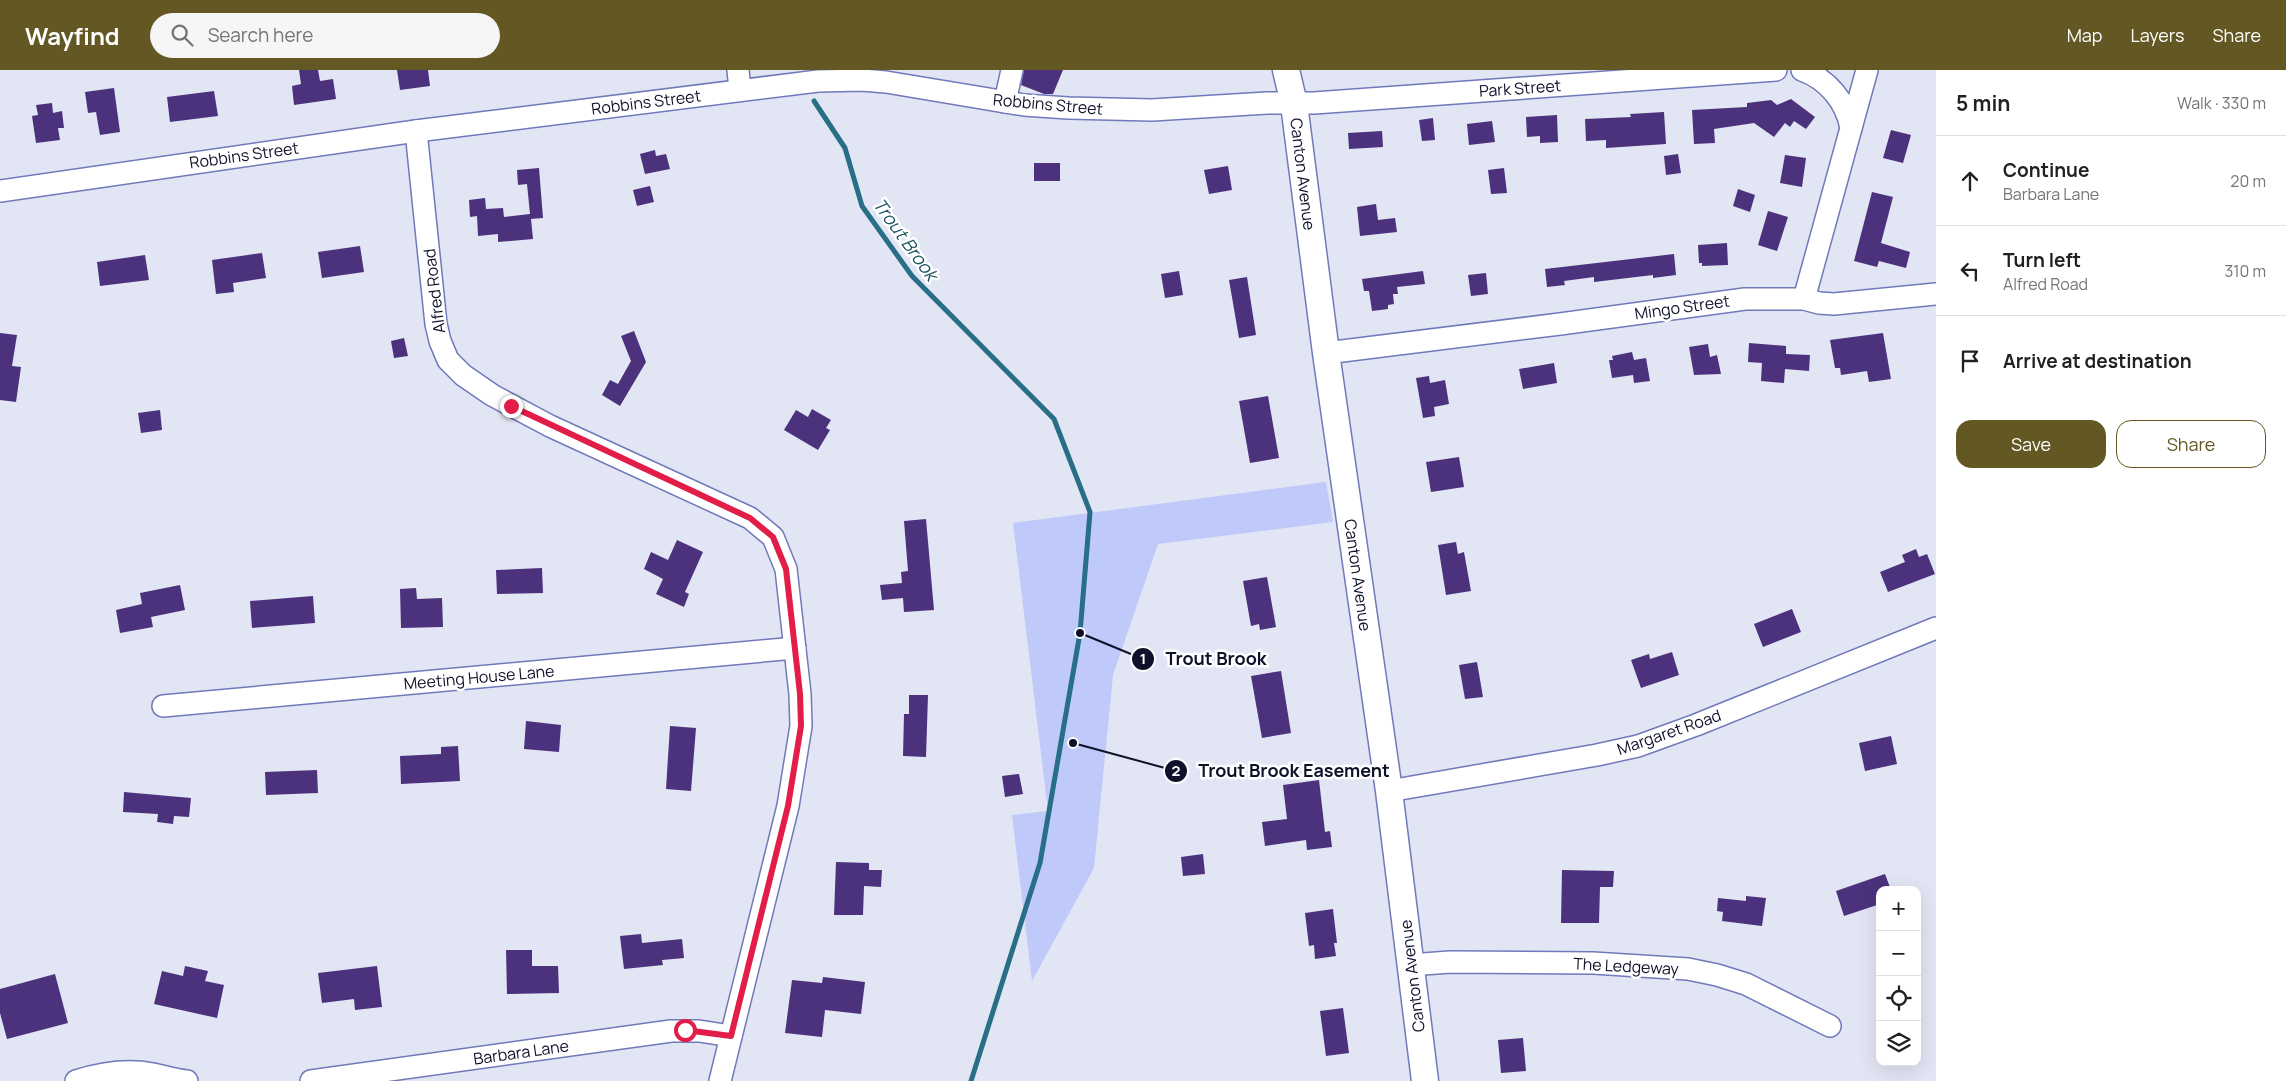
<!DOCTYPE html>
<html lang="en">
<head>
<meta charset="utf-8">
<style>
	:root { --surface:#fff; --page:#f6f6f6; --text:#202124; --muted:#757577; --line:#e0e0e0; --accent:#635724 }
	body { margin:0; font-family:Manrope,sans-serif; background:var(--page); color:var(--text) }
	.controls { position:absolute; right:15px; bottom:15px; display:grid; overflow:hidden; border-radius:10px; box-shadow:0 5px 20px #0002 }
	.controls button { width:45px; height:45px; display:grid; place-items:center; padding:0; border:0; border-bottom:1px solid var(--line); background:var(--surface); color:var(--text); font:25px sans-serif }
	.stop { position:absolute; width:15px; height:15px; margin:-11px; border:4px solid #e11d48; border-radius:50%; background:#fff }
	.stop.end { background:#e11d48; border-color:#fff; box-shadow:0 1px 5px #0008 }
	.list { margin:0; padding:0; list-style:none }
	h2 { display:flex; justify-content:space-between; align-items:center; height:65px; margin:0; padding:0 20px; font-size:21px }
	h2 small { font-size:16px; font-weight:400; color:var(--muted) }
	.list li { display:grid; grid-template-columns:32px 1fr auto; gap:15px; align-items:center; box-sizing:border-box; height:90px; padding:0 20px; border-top:1px solid var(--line) }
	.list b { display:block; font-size:19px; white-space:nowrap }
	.list p { margin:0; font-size:16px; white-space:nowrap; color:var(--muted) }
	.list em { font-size:16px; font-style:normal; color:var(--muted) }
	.actions { display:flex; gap:10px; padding:15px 20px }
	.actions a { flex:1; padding:11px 0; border:1px solid var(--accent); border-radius:15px; text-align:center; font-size:18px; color:var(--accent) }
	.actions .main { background:var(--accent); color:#fff }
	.icon { flex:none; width:28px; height:28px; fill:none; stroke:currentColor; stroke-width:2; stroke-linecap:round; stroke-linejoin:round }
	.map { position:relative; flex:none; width:1936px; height:1011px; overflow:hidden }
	header { display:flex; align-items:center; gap:30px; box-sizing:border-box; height:70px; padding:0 25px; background:var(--accent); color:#fff }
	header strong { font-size:24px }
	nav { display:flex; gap:28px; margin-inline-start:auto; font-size:18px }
	.search { width:350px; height:45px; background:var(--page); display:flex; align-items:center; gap:12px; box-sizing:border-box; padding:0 18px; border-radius:28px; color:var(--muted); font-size:19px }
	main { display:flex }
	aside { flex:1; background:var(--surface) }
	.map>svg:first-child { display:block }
	.green { fill:#bfc9fa }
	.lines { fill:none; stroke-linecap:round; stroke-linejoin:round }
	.stream { stroke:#286e86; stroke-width:5 }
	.building { fill:#4c327c }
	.minor-casing { stroke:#7079ba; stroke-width:24 }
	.major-casing { stroke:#7079ba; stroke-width:29 }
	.minor { stroke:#fff; stroke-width:21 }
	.major { stroke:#fff; stroke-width:26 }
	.route { stroke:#e11d48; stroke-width:6 }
	.labels { text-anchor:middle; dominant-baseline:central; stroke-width:5; stroke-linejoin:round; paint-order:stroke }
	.street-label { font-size:16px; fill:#0f112a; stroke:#fff }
	.water-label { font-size:18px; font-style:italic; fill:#215765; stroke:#fff }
	.leader { fill:none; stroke:#0f112a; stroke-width:2 }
	.callout-dot { fill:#0f112a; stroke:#fff; stroke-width:2 }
	.mark-label { font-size:15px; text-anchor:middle; font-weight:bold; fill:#fff }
	.callout-label { font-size:18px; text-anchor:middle; font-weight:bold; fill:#0f112a; stroke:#fff; stroke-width:5; stroke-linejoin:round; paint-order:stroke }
</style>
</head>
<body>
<header>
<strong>Wayfind</strong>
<div class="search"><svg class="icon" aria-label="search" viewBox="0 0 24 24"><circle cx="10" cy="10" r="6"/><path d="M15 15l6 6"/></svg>Search here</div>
<nav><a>Map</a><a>Layers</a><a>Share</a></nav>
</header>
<main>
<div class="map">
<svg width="1936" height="1011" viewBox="0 0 1936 1011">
	<rect width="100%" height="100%" fill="#e2e5f4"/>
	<polygon class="green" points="1326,412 1333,452 1158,474 1113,605 1094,798 1032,911 1012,745 1048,741 1013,453"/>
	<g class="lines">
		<polyline class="stream" points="814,31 845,78 862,136 912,206 1054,349 1090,442 1080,563 1040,793 971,1011"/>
	</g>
	<g class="building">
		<polygon points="299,0 318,0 320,11 333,9 336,29 294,35 292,16 301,14"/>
		<polygon points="397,0 428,0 430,16 400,20"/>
		<polygon points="1024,0 1063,0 1053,24 1044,24 1021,15"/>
		<polygon points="114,18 120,62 100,65 96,42 88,43 85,22"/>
		<polygon points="214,21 218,46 170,52 167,27"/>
		<polygon points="1791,29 1815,47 1806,59 1794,51 1790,57 1785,53 1774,67 1754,53 1714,59 1715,73 1694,74 1692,40 1747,37 1747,33 1771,30 1777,35"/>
		<polygon points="52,33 53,43 62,41 64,58 58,58 60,70 36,73 32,46 38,45 36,35"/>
		<polygon points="1664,42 1666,74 1606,78 1606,70 1586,71 1585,49 1631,47 1630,44"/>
		<polygon points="1557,45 1558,72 1540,73 1540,66 1527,67 1526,47"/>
		<polygon points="1433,48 1435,70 1422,71 1419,50"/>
		<polygon points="1492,51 1495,72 1469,75 1467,54"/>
		<polygon points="1891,60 1911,65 1903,93 1883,88"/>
		<polygon points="1382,61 1383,77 1349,79 1348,63"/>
		<polygon points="655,80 656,86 666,84 670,99 645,104 640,84"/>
		<polygon points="1678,84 1681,103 1666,105 1664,86"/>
		<polygon points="1785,85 1806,88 1802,117 1780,113"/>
		<rect x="1034" y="93" width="26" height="18"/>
		<polygon points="1228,96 1232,120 1209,124 1204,100"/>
		<polygon points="539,98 543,148 531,149 533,169 498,172 498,164 478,166 477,146 470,147 469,130 485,128 486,139 503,138 504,147 530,144 527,114 518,115 517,100"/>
		<polygon points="1504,98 1507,123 1491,124 1488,100"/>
		<polygon points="650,116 654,132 637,136 633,120"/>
		<polygon points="1738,119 1755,125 1750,142 1733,136"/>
		<polygon points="1872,122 1893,127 1881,173 1910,182 1906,198 1879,191 1877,197 1854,191"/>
		<polygon points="1376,134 1378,150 1395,148 1397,162 1360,166 1357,137"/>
		<polygon points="1768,141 1788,147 1777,181 1758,175"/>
		<polygon points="1727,173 1728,195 1702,196 1702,193 1699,193 1698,175"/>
		<polygon points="360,176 364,202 322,208 318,182"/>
		<polygon points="262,183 266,208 233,213 234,222 216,224 212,190"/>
		<polygon points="1674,184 1676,205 1653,208 1653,205 1594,212 1594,207 1564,211 1565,215 1547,217 1545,199"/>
		<polygon points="145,185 149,210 100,216 97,192"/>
		<polygon points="1179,201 1183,225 1165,228 1161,204"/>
		<polygon points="1423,201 1425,214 1397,217 1398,224 1393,224 1394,234 1388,235 1388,239 1372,241 1369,221 1364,221 1362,209"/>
		<polygon points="1486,203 1488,224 1471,226 1468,205"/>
		<polygon points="1247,207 1256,265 1239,268 1229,210"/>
		<polygon points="634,261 646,292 620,336 602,325 610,310 618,314 631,291 621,266"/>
		<polygon points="0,263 17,265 12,296 21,297 16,332 0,330"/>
		<polygon points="1883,263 1891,309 1869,312 1867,301 1841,305 1840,298 1835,298 1830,270"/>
		<polygon points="404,268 408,286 394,288 391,271"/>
		<polygon points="1749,273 1786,276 1786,284 1810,285 1809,301 1785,299 1784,313 1761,311 1762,293 1748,292"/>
		<polygon points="1708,274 1710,287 1717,285 1721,304 1694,305 1689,277"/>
		<polygon points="1632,282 1634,290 1646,288 1650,311 1634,313 1633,305 1612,308 1609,290 1613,290 1612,286"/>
		<polygon points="1554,293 1557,313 1523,319 1519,299"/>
		<polygon points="1429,306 1430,313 1445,310 1449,334 1434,337 1435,346 1423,348 1416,308"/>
		<polygon points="1268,326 1279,388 1250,393 1239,331"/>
		<polygon points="812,339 831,350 826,358 830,360 818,380 784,360 796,340 808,347"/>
		<polygon points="160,340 162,360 141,363 138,343"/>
		<polygon points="1459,387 1464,417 1431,422 1426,392"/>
		<polygon points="926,449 934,540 904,542 903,528 882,530 880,515 902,513 901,502 908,501 904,451"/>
		<polygon points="677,470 703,482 685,522 689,524 684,537 656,524 663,509 644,499 651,482 668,490"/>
		<polygon points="1456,472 1458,484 1464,482 1471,521 1446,525 1438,475"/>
		<polygon points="1916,479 1919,487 1927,484 1935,504 1888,522 1880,502 1905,492 1902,485"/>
		<polygon points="542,498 543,523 497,524 496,500"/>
		<polygon points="1267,507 1276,557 1260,560 1259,554 1251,556 1243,511"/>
		<polygon points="180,515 185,540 151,547 153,557 120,563 116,540 142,534 140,523"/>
		<polygon points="416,518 417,529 442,528 443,557 401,558 400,519"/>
		<polygon points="313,526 315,553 252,558 250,531"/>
		<polygon points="1792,539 1801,562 1763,577 1754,554"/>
		<polygon points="1672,582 1679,605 1641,618 1631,590 1649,584 1650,589"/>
		<polygon points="1477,592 1483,627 1465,629 1459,595"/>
		<polygon points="1281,601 1291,663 1262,668 1251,606"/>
		<polygon points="909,625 928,625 926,687 903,686 904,644 909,644"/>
		<polygon points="526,651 561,655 559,682 524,679"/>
		<polygon points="670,656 696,658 691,721 666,719"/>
		<polygon points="1891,666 1897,694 1865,701 1859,673"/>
		<polygon points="458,676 460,711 401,714 400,686 441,684 441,677"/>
		<polygon points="317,700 318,723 266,725 265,702"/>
		<polygon points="1019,704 1023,724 1005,727 1002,706"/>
		<polygon points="1319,710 1325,762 1330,761 1332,777 1307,780 1306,770 1265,776 1262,752 1287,749 1283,715"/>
		<polygon points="124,722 191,728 189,747 174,746 173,754 157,752 158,744 123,742"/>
		<polygon points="1203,784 1205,804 1183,806 1181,787"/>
		<polygon points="836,792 869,793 869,800 882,800 881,817 864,816 863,845 834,845"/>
		<polygon points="1562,800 1614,801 1613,817 1600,817 1599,853 1561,853"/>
		<polygon points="1885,804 1891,820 1880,820 1880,834 1844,846 1836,821"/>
		<polygon points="1746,826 1766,828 1762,856 1722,851 1723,842 1717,841 1718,828 1746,831"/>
		<polygon points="1333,839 1337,873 1334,873 1336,886 1315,889 1314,875 1309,876 1305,843"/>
		<polygon points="641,864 642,873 682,869 684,888 662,890 663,895 624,899 620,866"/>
		<polygon points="506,880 532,880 532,896 558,896 559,923 507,924"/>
		<polygon points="185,896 208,901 205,911 224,915 217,948 154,934 162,901 183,906"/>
		<polygon points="377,896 382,937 355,940 354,929 322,933 318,903"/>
		<polygon points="55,904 68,953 7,969 0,943 0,919"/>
		<polygon points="823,907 865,912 861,944 825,940 822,967 785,963 792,910 822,913"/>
		<polygon points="1343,938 1349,983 1326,986 1320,941"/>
		<polygon points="1523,968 1526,1001 1501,1003 1498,970"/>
	</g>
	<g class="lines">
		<g class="minor-casing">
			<g id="minor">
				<polyline points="738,0 740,20"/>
				<path d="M1802,0C1827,9 1846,31 1851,58"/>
				<polyline points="1005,32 1012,0"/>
				<polyline points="416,61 436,254 440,271 448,290 463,305 492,325 550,356 750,448 773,467 786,499 800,624 801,656 788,736 720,1011"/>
				<polyline points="0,121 416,61 818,11 862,10 886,12 1024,35 1068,38 1152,40 1267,33 1314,33 1776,0"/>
				<polyline points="1804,229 1867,0"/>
				<polyline points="1326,283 1560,254 1745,229 1804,229 1819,233 1834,234 1936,224"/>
				<polyline points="163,636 795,578"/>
				<polyline points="1389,721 1597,685 1638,676 1696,655 1936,558"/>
				<polyline points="1410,895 1450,892 1593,893 1688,899 1717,905 1746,914 1830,956"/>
				<path d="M76,1011C101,1003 127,999 153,1004C164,1006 175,1010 187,1011"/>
				<polyline points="311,1011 671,961 699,961 731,966"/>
			</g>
		</g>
		<g class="major-casing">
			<polyline id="major" points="1286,0 1294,34 1326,283 1389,721 1425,1011"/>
		</g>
		<use href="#minor" class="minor"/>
		<use href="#major" class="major"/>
	</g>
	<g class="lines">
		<polyline class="route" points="511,336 750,448 773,467 786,499 800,624 801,656 788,736 731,966 685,960"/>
	</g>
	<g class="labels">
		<g class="street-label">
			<text transform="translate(1520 18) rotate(-4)">Park Street</text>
			<text transform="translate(646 32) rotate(-7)">Robbins Street</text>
			<text transform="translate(1048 34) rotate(5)">Robbins Street</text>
			<text transform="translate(244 85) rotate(-8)">Robbins Street</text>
			<text transform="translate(1303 104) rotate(83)">Canton Avenue</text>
			<text transform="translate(434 221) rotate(-97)">Alfred Road</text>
			<text transform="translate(1682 237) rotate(-8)">Mingo Street</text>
			<text transform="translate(1358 505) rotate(82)">Canton Avenue</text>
			<text transform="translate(479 607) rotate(-5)">Meeting House Lane</text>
			<text transform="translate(1669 662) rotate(-19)">Margaret Road</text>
			<text transform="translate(1626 896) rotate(3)">The Ledgeway</text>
			<text transform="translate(1412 906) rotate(-97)">Canton Avenue</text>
			<text transform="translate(521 982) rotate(-8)">Barbara Lane</text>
		</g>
		<g class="water-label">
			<text transform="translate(906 169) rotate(54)">Trout Brook</text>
		</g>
	</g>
	<path class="leader" d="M1080 563L1143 589M1073 673L1176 701"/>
	<g class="callout-dot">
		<circle cx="1080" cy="563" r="5"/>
		<circle cx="1073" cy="673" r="5"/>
		<circle cx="1143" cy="589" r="12"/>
		<circle cx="1176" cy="701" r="12"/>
	</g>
	<g class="mark-label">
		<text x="1143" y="594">1</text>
		<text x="1176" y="706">2</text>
	</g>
	<g class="callout-label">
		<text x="1216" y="595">Trout Brook</text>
		<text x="1294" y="707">Trout Brook Easement</text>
	</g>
</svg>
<div class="controls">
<button>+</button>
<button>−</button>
<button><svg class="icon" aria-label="locate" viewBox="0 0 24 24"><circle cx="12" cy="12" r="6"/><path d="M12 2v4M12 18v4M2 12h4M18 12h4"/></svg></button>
<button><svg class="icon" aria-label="layers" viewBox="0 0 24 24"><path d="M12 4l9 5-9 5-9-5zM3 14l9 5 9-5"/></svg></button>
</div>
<div class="stop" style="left:685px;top:960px"></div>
<div class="stop end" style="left:511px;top:336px"></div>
</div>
<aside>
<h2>5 min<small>Walk · 330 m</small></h2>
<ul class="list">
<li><svg class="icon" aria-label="ahead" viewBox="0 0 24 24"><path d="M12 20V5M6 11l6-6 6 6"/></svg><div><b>Continue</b><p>Barbara Lane</p></div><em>20 m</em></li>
<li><svg class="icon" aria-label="left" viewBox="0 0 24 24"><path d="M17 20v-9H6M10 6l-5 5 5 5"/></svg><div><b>Turn left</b><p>Alfred Road</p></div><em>310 m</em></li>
<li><svg class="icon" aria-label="arrive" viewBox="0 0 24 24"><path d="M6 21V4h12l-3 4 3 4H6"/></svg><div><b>Arrive at destination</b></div></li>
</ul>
<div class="actions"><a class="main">Save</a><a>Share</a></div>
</aside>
</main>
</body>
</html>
